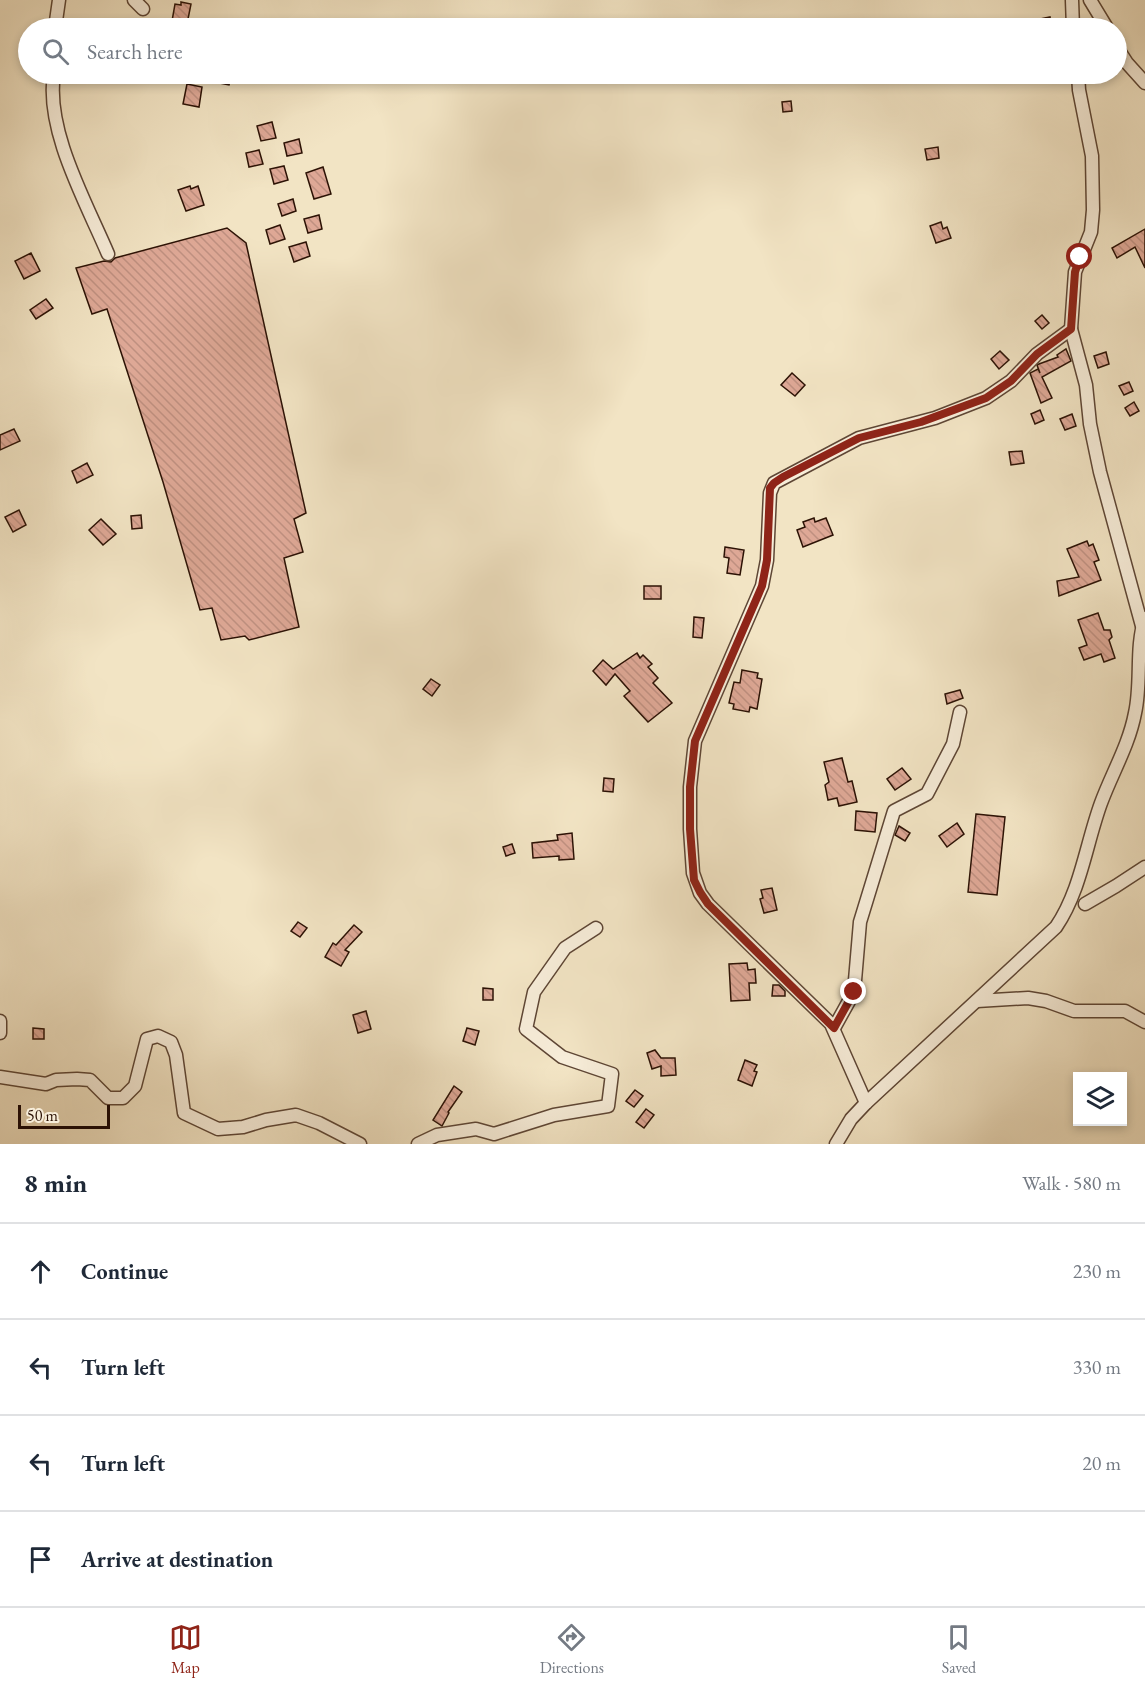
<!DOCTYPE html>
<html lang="en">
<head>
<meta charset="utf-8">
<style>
	:root { --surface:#fff; --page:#f6f6f7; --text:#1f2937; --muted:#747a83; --line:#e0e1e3; --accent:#8f2418 }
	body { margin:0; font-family:"EB Garamond",serif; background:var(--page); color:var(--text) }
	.controls { position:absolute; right:18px; bottom:18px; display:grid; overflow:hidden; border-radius:0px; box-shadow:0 3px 9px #0003 }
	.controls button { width:54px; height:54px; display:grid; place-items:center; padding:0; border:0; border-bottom:2px solid var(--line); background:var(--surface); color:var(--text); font:30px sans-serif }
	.scale { position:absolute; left:18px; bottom:15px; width:92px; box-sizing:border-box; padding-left:6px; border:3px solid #2c1205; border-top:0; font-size:16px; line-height:21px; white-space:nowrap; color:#2c1205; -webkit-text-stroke:4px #f7edd9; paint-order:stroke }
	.stop { position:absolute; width:18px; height:18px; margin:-14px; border:4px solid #8f2418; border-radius:50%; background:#fff }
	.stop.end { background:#8f2418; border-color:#fff; box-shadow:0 2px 6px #0008 }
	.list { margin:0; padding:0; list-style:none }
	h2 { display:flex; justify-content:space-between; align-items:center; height:78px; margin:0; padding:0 24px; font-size:26px }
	h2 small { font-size:20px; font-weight:400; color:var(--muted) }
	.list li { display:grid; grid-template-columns:39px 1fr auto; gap:18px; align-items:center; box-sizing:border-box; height:96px; padding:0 24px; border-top:2px solid var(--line) }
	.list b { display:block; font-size:22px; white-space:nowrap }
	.list em { font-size:20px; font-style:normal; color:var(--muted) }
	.icon { flex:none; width:33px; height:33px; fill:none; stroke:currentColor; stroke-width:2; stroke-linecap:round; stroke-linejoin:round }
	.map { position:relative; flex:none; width:1145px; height:1144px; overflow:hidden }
	.search { position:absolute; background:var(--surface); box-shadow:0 3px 9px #0003; left:18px; right:18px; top:18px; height:66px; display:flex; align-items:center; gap:15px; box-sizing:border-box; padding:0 21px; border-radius:33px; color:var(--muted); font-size:22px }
	.sheet { height:462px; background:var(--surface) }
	nav { display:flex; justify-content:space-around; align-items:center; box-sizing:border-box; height:84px; border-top:2px solid var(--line); background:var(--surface); font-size:16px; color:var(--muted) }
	nav a { display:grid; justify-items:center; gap:3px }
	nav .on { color:var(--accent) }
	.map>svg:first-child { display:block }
	.building { fill:url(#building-back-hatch); stroke:#2c1205; stroke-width:1.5 }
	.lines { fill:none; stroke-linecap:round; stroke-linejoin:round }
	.minor-casing { stroke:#5e4635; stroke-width:15 }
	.minor { stroke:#f7edd9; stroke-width:12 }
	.route { stroke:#8f2418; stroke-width:8 }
</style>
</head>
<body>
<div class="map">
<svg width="1145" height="1144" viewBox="0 0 1145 1144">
	<defs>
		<pattern id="building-back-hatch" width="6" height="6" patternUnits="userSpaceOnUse" patternTransform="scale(1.5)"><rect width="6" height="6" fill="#dea896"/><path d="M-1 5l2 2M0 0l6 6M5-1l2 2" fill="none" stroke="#bf9080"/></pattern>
	</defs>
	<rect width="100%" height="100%" fill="#f2e4c4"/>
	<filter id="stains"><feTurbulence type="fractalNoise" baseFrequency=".00333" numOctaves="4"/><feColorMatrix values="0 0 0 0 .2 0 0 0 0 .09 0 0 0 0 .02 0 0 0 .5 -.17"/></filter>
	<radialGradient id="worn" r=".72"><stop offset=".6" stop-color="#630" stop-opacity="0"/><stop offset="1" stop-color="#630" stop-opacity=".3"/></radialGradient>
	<g class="building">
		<polygon points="181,2 191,4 187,24 172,21 175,4 181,5"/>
		<polygon points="1050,17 1052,28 1037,28 1035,20"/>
		<polygon points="216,74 232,74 229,85 214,82"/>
		<polygon points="187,84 202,87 199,107 183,104"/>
		<polygon points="791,101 792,111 783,112 782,102"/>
		<polygon points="272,122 276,138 261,141 257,126"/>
		<polygon points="299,139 302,153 287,156 284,143"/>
		<polygon points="938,147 939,158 927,160 925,149"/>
		<polygon points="259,150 263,164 249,167 246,153"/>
		<polygon points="284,166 288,180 274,184 270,169"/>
		<polygon points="323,167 331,194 314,199 306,173"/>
		<polygon points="190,186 191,189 198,186 204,205 186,211 178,190"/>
		<polygon points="293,199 296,211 282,216 278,204"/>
		<polygon points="319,215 322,229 308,233 304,219"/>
		<polygon points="941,222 943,229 947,227 951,238 936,243 930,226"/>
		<polygon points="280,225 285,239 270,244 266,230"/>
		<polygon points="227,228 246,243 306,513 294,519 303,552 284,558 299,627 249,640 245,636 221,640 212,608 200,610 163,482 107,309 92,314 76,268 104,261 111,262 115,258"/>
		<polygon points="1145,229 1145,268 1135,247 1117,258 1112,248"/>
		<polygon points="306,242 310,256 294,262 289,247"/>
		<polygon points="31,253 40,271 24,279 15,261"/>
		<polygon points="46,299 53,308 36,319 30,310"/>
		<polygon points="1042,315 1049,323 1042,329 1035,321"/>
		<polygon points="1066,349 1071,361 1042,377 1052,398 1041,403 1030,373 1038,369 1040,373 1037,365 1039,364 1058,357 1057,355"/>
		<polygon points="1000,351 1009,360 999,369 991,359"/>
		<polygon points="1106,352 1109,364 1098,368 1094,356"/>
		<polygon points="792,373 805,385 795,396 781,385"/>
		<polygon points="1129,382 1133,391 1124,395 1119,386"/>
		<polygon points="1134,402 1139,411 1130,416 1125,408"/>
		<polygon points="1040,410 1044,420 1035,424 1031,414"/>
		<polygon points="1072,414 1076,426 1065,430 1060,419"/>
		<polygon points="14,429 20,441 0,450 0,435"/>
		<polygon points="1022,451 1024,463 1011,465 1009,452"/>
		<polygon points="87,463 93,475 77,483 72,471"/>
		<polygon points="19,510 26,525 13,532 5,517"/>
		<polygon points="141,515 142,528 132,529 131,516"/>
		<polygon points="814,518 815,522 826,518 833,535 803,547 797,530 805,527 803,522"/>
		<polygon points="101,519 116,534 103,545 89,530"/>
		<polygon points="1087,541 1089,546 1093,544 1099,560 1094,562 1101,580 1059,596 1057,581 1079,577 1067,549"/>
		<polygon points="725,547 744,550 740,575 727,573 729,558 724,557"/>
		<rect x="644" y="586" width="17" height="13"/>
		<polygon points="1098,613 1104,630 1110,630 1112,637 1109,640 1115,658 1104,662 1101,654 1084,660 1079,648 1087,645 1078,620"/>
		<polygon points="694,617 704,618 702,638 693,637"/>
		<polygon points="637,653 640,658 643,655 652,664 648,667 658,678 653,683 672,703 648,722 624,696 630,691 615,674 606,685 593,671 603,660 613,669"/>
		<polygon points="742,670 758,673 757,678 762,679 757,709 750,707 749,712 733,709 734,704 729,703 734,682 740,683"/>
		<polygon points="431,679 440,685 432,696 423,689"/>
		<polygon points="960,690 963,698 947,704 945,694"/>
		<polygon points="842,758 848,782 852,781 857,802 839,806 837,798 828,800 825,785 829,782 824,762"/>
		<polygon points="902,768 911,779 895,790 887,779"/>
		<polygon points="604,778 614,779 613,792 603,791"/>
		<polygon points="856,811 877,813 875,832 855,830"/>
		<polygon points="976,814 1005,817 997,895 968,892"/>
		<polygon points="957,823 964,834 947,847 939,836"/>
		<polygon points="899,826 910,833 905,841 895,835"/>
		<polygon points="572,833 574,859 559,860 559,856 533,858 532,843 558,840 557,835"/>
		<polygon points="512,844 515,853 506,856 503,847"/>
		<polygon points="772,888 777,910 764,913 760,899 763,898 761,890"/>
		<polygon points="298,922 307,928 300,937 291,931"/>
		<polygon points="354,925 362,932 345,950 349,952 341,966 325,957 333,943 336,945"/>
		<polygon points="747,963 748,970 755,969 756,983 749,983 750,1000 731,1001 729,964"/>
		<polygon points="773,985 779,985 785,991 785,996 772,996"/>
		<polygon points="483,988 493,989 493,1000 483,1000"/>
		<polygon points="366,1011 371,1029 358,1033 353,1015"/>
		<polygon points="33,1028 44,1029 44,1039 33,1039"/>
		<polygon points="467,1028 479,1031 475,1045 463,1041"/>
		<polygon points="655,1050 661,1058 675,1058 676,1075 661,1076 661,1066 652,1069 647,1053"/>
		<polygon points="745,1060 757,1065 754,1071 757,1072 752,1086 738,1080"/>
		<polygon points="454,1086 462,1092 448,1112 449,1113 442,1126 433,1120"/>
		<polygon points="635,1090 643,1096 634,1107 626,1101"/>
		<polygon points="646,1109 654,1115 644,1128 636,1122"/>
	</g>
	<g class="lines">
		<g class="minor-casing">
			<g id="minor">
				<polyline points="134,0 143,9"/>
				<polyline points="1072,0 1073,28"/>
				<polyline points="1090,0 1107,28"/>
				<polyline points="55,28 59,0"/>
				<polyline points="1116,46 1127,63 1145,83"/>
				<path d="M54,74C45,130 86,202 108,254"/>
				<polyline points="1078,74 1079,90 1092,156 1093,210 1091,232 1075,272 1071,329 1086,385 1090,424 1100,472 1142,626"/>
				<polyline points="1085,904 1116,886 1145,867"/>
				<polyline points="977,1001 1028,998 1046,1001 1074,1011 1125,1011 1145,1022"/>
				<polyline points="0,1021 0,1033"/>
				<polyline points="834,1028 854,992 860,922 894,811 927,794 953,744 960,712"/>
				<polyline points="0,1077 46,1084 56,1080 77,1079 90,1080 108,1098 123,1098 135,1086 147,1039 158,1036 171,1042 176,1055 184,1113 218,1129 243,1127 266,1120 296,1115 319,1123 360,1144"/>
				<polyline points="866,1103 831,1024 708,904 700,893 693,873 690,829 690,787 695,741 762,586 767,560 770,493 774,483 859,438 935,418 986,398 1011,381 1037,354 1071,329"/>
				<polyline points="418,1144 437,1135 476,1129 494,1134 554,1115 608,1106 612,1074 562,1057 526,1029 534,992 565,948 596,928"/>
				<path d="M836,1144L851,1119L866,1103L1056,927C1081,890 1086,844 1101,803C1112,773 1129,745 1135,713C1142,682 1135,648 1145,618"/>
			</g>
		</g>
		<use href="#minor" class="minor"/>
	</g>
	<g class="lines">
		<polyline class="route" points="854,992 834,1028 708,904 700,892 694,880 690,829 690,787 695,741 762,586 767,560 770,488 774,483 783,477 859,438 921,422 986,398 1011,381 1037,354 1071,329 1075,272 1080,257"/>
	</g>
	<rect width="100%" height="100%" filter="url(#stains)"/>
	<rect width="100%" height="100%" fill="url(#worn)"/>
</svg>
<div class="controls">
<button><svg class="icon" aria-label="layers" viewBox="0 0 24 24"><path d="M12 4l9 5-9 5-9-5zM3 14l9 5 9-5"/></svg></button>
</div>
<div class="scale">50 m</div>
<div class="stop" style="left:1080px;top:257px"></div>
<div class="stop end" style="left:854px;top:992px"></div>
<div class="search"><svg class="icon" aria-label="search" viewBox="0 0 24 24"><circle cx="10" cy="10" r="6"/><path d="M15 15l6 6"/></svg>Search here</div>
</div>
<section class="sheet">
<h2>8 min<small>Walk · 580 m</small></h2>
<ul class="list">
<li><svg class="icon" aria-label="ahead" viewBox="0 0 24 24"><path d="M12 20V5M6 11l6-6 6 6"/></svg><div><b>Continue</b></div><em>230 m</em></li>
<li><svg class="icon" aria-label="left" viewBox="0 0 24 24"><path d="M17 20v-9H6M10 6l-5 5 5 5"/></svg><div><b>Turn left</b></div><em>330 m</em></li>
<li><svg class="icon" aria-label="left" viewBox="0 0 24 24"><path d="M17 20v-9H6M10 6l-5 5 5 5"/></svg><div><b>Turn left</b></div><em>20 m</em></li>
<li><svg class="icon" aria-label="arrive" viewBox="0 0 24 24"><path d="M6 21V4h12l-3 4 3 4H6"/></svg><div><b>Arrive at destination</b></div></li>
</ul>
</section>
<nav>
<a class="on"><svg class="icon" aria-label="map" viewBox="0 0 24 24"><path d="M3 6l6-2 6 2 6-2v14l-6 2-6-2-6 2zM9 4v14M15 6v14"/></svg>Map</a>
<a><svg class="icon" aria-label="directions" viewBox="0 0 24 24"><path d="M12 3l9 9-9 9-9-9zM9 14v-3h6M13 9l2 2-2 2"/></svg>Directions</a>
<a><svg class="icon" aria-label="saved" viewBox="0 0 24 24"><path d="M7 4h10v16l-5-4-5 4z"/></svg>Saved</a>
</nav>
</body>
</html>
